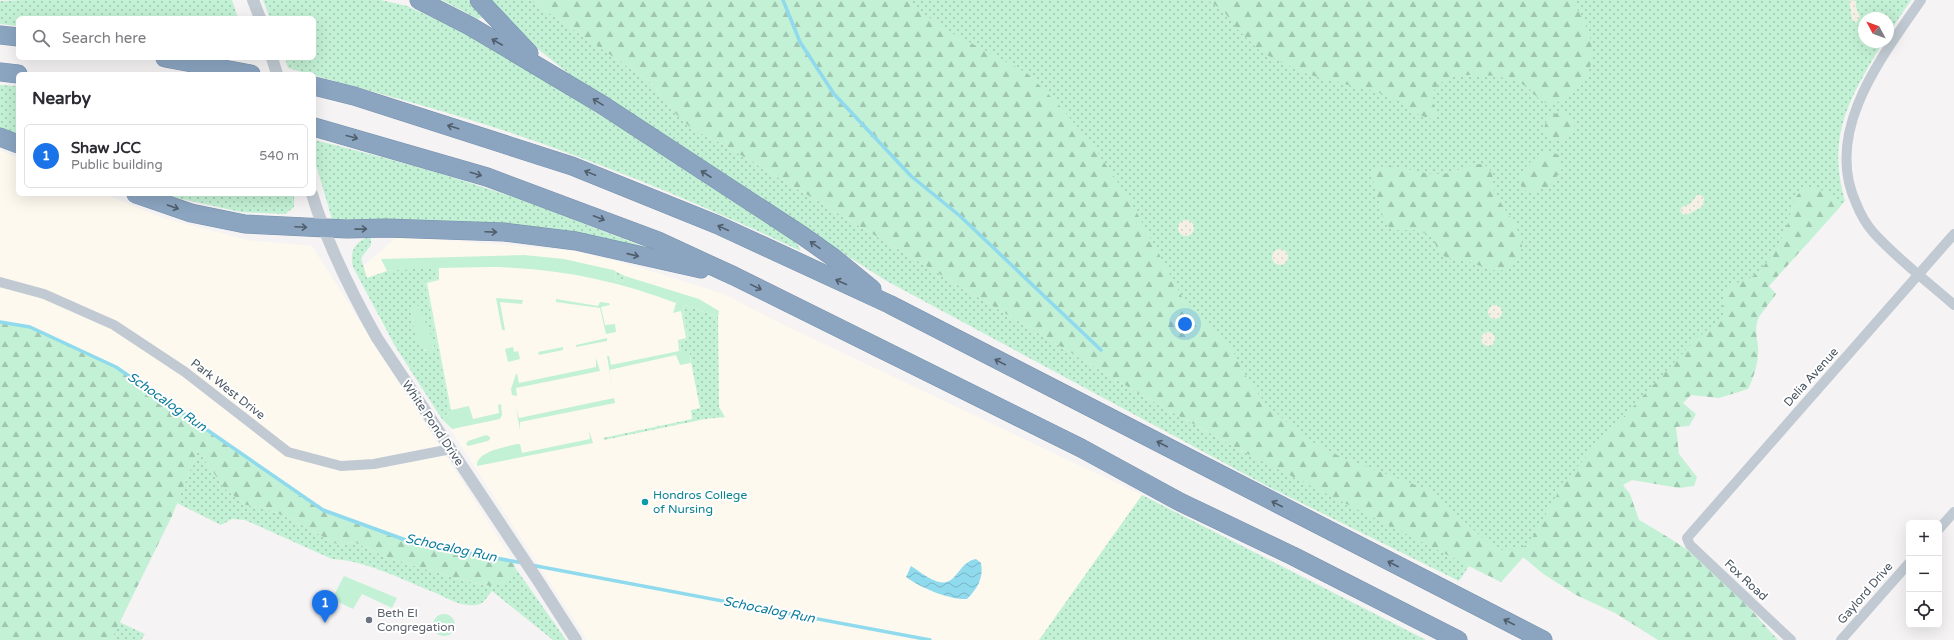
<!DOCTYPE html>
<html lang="en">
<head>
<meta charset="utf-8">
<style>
	:root { --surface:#fff; --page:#f2f2f3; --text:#2b2b33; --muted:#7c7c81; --line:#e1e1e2; --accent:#1a73e8 }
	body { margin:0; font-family:"Varela Round",sans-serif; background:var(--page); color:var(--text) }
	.controls { position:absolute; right:12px; bottom:12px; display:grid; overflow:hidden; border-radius:6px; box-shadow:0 4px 16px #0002 }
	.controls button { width:36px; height:36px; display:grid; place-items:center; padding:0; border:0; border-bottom:1px solid var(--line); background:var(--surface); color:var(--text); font:20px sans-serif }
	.compass { position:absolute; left:1858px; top:12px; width:36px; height:36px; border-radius:50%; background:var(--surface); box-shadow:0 4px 16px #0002; rotate:311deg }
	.you { position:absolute; left:1185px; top:324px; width:14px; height:14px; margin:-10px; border:3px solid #fff; border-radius:50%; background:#1a73e8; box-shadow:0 0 0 6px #1a73e833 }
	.badge { display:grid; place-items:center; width:26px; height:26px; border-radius:50%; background:var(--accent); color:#fff; font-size:13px; font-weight:700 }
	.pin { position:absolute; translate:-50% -33px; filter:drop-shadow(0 1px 2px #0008) }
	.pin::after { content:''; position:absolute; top:21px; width:14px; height:12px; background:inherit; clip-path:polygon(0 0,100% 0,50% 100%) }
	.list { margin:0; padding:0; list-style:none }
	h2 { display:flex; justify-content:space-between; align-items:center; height:52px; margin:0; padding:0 16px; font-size:17px }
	h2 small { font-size:13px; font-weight:400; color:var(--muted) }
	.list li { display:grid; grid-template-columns:26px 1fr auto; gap:12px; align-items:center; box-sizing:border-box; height:64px; margin:0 8px 8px; padding:0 8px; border:1px solid var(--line); border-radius:6px }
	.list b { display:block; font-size:15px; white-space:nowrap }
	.list p { margin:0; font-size:13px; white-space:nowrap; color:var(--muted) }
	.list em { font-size:13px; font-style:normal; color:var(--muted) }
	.icon { flex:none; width:22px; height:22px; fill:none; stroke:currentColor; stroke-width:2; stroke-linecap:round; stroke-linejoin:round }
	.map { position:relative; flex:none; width:1954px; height:640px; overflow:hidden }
	.search { position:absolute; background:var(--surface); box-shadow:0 4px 16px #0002; left:16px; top:16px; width:300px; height:44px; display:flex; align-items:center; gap:10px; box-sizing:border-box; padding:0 14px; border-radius:6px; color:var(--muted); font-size:15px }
	.panel { position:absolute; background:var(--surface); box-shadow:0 4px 16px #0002; left:16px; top:72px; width:300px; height:124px; border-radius:6px }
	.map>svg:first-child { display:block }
	.commercial { fill:#fdf9ef }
	.grass { fill:url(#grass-dots) }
	.forest { fill:url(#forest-firs) }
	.sand { fill:url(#sand-dots) }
	.green { fill:#c3f1d5 }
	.water { fill:url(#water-waves) }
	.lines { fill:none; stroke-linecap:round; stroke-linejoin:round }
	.stream { stroke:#90daee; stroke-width:3.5 }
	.motorway-casing { stroke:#7690ad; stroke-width:19 }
	.minor { stroke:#c1cad2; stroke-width:10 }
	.tertiary { stroke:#c1cad2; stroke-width:12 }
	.motorway { stroke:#8ba5c1; stroke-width:18 }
	.oneway { stroke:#505e6b }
	.culture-dot { fill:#0f9aa8; stroke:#fff; stroke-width:1.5 }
	.worship-dot { fill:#6b7280; stroke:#fff; stroke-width:1.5 }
	.labels { text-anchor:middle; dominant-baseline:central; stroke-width:4; stroke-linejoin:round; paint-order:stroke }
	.street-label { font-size:12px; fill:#4a5661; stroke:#fff }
	.culture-label { font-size:12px; fill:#0d838f; stroke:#fff; text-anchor:start }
	.worship-label { font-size:12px; fill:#5b616d; stroke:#fff; text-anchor:start }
	.water-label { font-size:13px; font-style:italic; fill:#0c7c9b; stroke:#fff }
</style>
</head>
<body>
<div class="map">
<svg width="1954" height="640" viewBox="0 0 1954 640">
	<defs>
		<pattern id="grass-dots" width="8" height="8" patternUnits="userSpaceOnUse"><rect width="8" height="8" fill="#c3f1d5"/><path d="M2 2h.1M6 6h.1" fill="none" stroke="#a0c6b0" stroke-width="1.8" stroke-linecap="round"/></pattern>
		<pattern id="forest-firs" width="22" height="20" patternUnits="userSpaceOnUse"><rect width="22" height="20" fill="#c3f1d5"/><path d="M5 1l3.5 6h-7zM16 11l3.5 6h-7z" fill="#a0c6b0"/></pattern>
		<pattern id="sand-dots" width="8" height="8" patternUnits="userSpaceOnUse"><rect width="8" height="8" fill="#f5f0e5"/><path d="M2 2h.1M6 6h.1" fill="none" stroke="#d4d0c7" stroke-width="1.8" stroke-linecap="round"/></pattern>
		<pattern id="water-waves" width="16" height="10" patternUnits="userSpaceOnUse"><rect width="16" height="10" fill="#90daee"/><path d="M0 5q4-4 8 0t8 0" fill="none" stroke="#78b4c4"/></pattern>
	</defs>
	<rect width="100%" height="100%" fill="#f5f3f3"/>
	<g class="commercial">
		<polygon points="0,150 18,158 18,194 104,194 163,218 248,240 312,246 513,561 414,543 323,510 116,367 30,327 0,322"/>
		<polygon points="398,236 576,251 635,266 724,294 780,323 1142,495 1039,640 587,640 380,321 363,266"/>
	</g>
	<g class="grass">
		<polygon points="25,0 232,0 238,18 18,18 18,26 0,24 0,1"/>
		<path d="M263,0H381L407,6L482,41L613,123L796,242L801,251C701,204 598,161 493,127C426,105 355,87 288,68L285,58H314V18H270Z"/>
		<polygon points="442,0 468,0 483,17 478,19"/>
		<path d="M487,0H530L650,82L676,114L692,129L719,142L1145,397L1240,450L1351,505L874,0H1911L1888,34V18H1864V42H1883C1850,98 1826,134 1845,201L1501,582L1469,566L1459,581L1267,486L885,280L652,131L569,74L522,36Z"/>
		<polygon points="0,85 18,86 18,138 0,130"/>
		<path d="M314,140C380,156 446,174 510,196C558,213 605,232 652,250L375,221L332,219L314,158Z"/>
		<polygon points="159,194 294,194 294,207 285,214 241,212"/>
		<path d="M366,238H371V245L361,258L367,278L387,271L437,266L438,279L425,282L437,343H434L411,310C413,324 416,339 425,351L433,349L434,345H438L450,411L442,419L395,346L353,267C350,253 353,244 366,238Z"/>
		<polygon points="613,270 625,276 623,282 615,280 616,274"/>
		<polygon points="685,305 718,317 719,407 725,417 705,419 604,440 603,438 692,419 691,410 700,408 689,352 681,353 680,341 688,339 683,310"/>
		<path d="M198,450L224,488L246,505L262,507L291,519L340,546L354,542L388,558L465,581L490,586L516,571L514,566L566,640H553L492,591C488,595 485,602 480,604C461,609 447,597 431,591C401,579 364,560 332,559L245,520L232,519L221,525L177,503Z"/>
		<polygon points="1142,495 1426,640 1039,640"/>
		<polygon points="119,622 145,634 141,640 111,640"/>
	</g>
	<g class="forest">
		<path d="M530,0H910L918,10L952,33L1027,73L1058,104L1091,143L1130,200L1182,297L1201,319L1224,339L1235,355L1249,382L1268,406L1307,439L1341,457L1429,490L1493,547L1498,550L1514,549L1525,546L1532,538L1561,488L1578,466L1695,340L1724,316C1724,310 1722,301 1724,295C1727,283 1739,283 1748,279C1756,275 1761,270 1766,263C1775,251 1785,234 1789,220C1791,212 1791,204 1796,197C1810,178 1830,192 1840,207L1769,286L1776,294C1771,302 1764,309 1759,317C1754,327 1757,337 1758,347C1759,361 1754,377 1748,389L1719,398L1691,395L1683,403L1696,414L1689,426L1676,427L1679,454L1697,477L1694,486L1679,488L1632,480L1623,485L1630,494L1639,520C1662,533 1685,547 1706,564C1733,587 1754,614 1778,640H1658L1615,613L1576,595L1542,573L1523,557L1501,582L1240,450L1145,397L719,142L692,129L676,114L650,82Z"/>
		<path d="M1207,0H1570C1593,26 1603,65 1575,92C1569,97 1561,100 1554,104C1538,105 1534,90 1522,84C1504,74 1462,71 1444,81C1437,84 1434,90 1431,97C1433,105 1441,113 1431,119L1417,114L1399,101L1377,92L1324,79L1301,72L1261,52L1236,28L1223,10Z"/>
		<path d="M1560,112L1565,113C1583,127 1573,139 1553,141L1545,134C1543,121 1548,116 1560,112Z"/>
		<path d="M1549,151L1559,155L1562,169L1550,186L1530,193C1504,179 1533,157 1549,151Z"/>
		<path d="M1482,164C1498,171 1490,183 1497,197C1505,210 1517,225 1521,239C1523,246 1521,254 1517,260C1503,280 1484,266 1466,261C1458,259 1449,260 1442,255C1437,251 1435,242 1432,236L1417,230H1397L1389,227L1384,221L1372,176L1373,170L1376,168C1394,162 1421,175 1440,174C1455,174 1466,163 1482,164Z"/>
		<polygon points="0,322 30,327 116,367 323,510 414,543 513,561 516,571 509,582 490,586 465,581 388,558 354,542 340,546 291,519 262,507 246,505 224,488 198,450 172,516 111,640 0,640"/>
	</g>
	<g class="sand">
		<polygon points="1849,0 1856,1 1856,7 1860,17 1856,23 1852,20"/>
		<polygon points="1697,195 1701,195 1704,198 1703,206 1687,215 1682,214 1680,210 1682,207 1690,204"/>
		<circle cx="1186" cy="228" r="8"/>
		<circle cx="1280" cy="257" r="8"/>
		<circle cx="1495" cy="312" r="7"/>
		<circle cx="1488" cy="339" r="7"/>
	</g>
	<g class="green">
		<path d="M524,255L564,259L613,270L616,274L615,280L623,282L625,276L699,299L719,311L718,317L685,305L683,310L688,339L680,341L681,353L689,351L691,363L680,365L676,355L609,370L615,403L520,422V430L516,408L519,418L614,398L607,356H609L611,365L679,351L678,340L686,338L681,311L673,313L676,303C624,283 570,271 515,268C490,266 464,268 439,268V280L427,283L451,410L469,406L473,419L499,413L498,405L501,404L502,415L500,419L452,429L442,419L450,411L438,345H434L432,351L429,352C415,347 413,322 411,310L414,305L419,306L434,343H437L425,282L438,279L437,267L387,271L381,259Z"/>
		<polygon points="496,298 523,300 522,304 500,302 505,330 502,330"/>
		<polygon points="556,299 598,306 600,302 609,303 610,305 601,307 605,325 615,324 616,332 606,334 600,308 556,302"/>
		<polygon points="607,338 607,341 576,347 576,345"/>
		<polygon points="513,347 514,352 518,351 520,359 508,362 505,349"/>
		<polygon points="563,347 563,350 539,355 538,352"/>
		<polygon points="596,358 600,371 516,388 517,396 512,395 511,389 516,374 517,374 519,383 596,367"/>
		<path d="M589,430L593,443L477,466C476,451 506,447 517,444H520L522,453L590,439Z"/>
		<polygon points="486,435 490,437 490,439 488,441 468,446 466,444 468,441"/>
		<polygon points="344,576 397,598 392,608 362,594 353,609 334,600 333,597"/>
		<circle cx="444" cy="625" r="11"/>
	</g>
	<path class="water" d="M976,559L981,563C984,578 977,589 967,599C949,600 921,588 906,577L911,566C919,571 927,578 936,581C957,589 957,562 976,559Z"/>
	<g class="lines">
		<g class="stream">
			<polyline points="783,0 800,42 834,94 911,176 960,216 1101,350"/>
			<polyline points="0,322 30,327 116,367 323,510 414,543 523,563"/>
			<polyline points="531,565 930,640"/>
		</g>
		<g class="motorway-casing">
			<g id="motorway">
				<polyline points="419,0 470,26 601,104 803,236 834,258 872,289"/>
				<polyline points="479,0 529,53"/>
				<polyline points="0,35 18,37"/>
				<polyline points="165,58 251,74"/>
				<polyline points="0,72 18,74"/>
				<polyline points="314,86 354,96 572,166 718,225 889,304 1543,640"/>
				<polyline points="314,127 487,177 658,241 734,276 1081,448 1180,502 1293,556 1458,640"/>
				<polyline points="0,137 18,144"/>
				<polyline points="136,194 191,213 245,224 347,229 386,228 504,232 576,241 701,269"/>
			</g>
		</g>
		<g class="minor">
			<path d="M1921,0C1882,57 1823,131 1856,203C1860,213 1866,224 1873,232C1897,259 1927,281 1954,305"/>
			<polyline points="0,282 44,294 114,325 185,372 288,452 341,466 374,464 451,449"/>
			<polyline points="1939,529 1954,512"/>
			<polyline points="1791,640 1690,545 1687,538 1954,234"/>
			<polyline points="1841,640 1909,563"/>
		</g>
		<g class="tertiary">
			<polyline points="253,0 260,18"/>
			<polyline points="272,58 277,74"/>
			<path d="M312,194C327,244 351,292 377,338L537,579L576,640"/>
		</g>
		<use href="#motorway" class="motorway"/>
	</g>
	<defs><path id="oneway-shaft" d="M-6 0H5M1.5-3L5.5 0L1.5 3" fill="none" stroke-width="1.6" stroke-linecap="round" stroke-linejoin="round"/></defs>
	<g class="oneway">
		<use href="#oneway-shaft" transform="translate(497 42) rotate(-150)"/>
		<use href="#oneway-shaft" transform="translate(598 102) rotate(-148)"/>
		<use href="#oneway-shaft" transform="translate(453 127) rotate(-163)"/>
		<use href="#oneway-shaft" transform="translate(352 137) rotate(15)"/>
		<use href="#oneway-shaft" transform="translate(590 173) rotate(-158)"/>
		<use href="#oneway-shaft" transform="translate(476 174) rotate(17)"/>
		<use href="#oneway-shaft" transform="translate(706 174) rotate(-147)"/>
		<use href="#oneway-shaft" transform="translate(173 207) rotate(19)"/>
		<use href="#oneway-shaft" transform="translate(599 218) rotate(21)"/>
		<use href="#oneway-shaft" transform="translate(301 227) rotate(3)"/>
		<use href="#oneway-shaft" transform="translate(723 228) rotate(-155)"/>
		<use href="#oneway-shaft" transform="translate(361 229) rotate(-1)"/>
		<use href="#oneway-shaft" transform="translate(491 232) rotate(2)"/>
		<use href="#oneway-shaft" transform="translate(815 245) rotate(-145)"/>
		<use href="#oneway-shaft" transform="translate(633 255) rotate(13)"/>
		<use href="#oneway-shaft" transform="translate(841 282) rotate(-156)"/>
		<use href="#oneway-shaft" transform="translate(756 287) rotate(26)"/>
		<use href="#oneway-shaft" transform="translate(1000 362) rotate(-153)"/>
		<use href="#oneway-shaft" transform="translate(1162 444) rotate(-153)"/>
		<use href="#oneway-shaft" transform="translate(1277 504) rotate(-153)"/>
		<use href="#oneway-shaft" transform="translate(1393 564) rotate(-153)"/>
		<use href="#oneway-shaft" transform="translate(1509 622) rotate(-153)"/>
	</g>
	<circle class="culture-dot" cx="645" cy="502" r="4"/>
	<circle class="worship-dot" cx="369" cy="620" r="4"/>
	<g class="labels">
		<g class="street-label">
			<text transform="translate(1811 377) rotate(-48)">Delia Avenue</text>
			<text transform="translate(228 389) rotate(38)">Park West Drive</text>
			<text transform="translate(433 423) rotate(56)">White Pond Drive</text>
			<text transform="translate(1746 580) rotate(43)">Fox Road</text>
			<text transform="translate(1865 593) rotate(-49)">Gaylord Drive</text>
		</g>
		<g class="culture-label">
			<text x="653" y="495">Hondros College<tspan x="653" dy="14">of Nursing</tspan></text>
		</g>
		<g class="worship-label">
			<text x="377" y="613">Beth El<tspan x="377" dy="14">Congregation</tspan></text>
		</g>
		<g class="water-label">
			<text transform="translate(167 402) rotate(35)">Schocalog Run</text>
			<text transform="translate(451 548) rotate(12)">Schocalog Run</text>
			<text transform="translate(769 610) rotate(11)">Schocalog Run</text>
		</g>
	</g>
</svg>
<div class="controls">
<button>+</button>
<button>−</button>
<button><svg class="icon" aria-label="locate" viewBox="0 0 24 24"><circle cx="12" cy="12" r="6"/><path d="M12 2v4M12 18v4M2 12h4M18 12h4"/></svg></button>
</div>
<svg class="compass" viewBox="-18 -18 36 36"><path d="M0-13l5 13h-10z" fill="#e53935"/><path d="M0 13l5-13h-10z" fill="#7c7c81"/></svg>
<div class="you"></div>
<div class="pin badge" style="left:325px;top:623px">1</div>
<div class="search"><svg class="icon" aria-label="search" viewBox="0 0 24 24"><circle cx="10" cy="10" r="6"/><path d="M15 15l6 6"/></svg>Search here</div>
<section class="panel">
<h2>Nearby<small></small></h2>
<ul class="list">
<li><span class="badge">1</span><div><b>Shaw JCC</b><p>Public building</p></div><em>540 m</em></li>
</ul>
</section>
</div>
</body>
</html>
